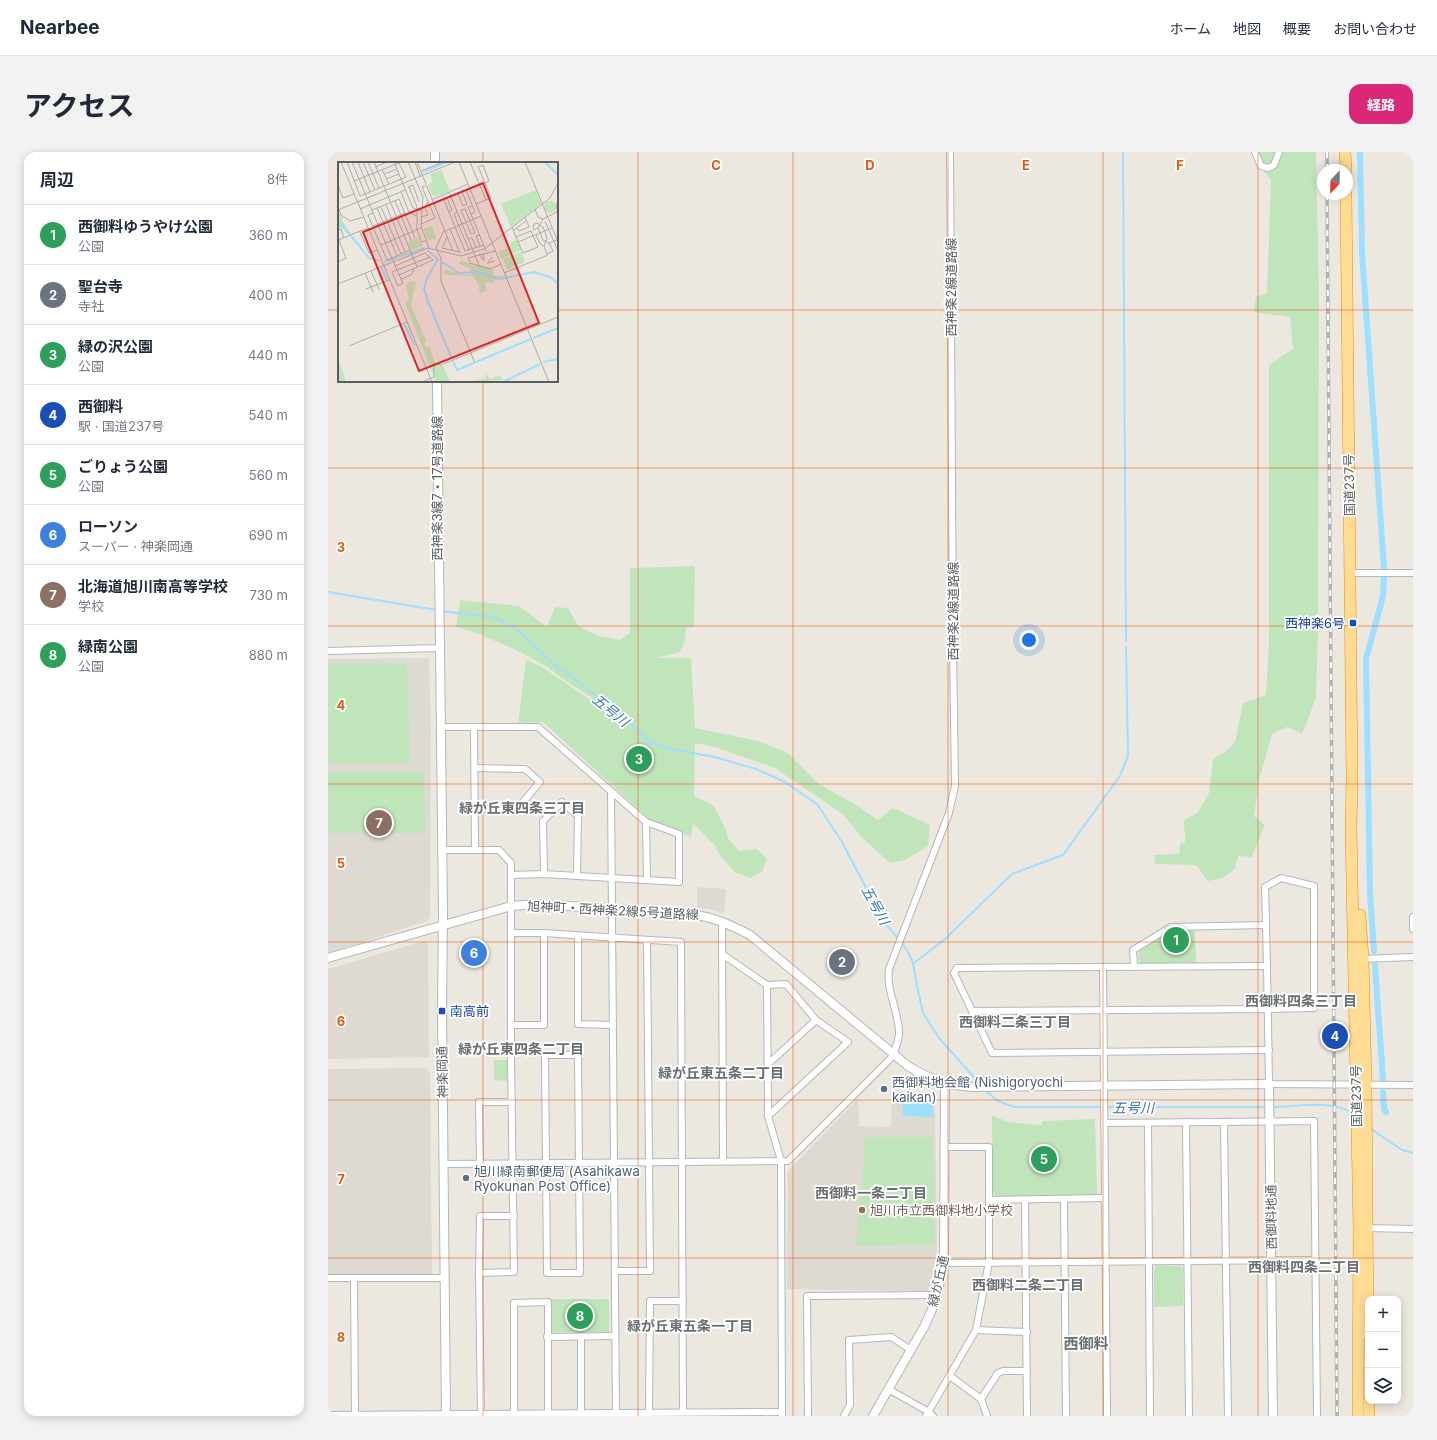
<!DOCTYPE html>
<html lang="ja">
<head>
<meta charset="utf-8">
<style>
	:root { --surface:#fff; --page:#f2f2f3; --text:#1f2937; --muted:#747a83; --line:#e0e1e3; --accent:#db2777 }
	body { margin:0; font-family:Inter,"Noto Sans JP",sans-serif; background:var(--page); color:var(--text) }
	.controls { position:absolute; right:12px; bottom:12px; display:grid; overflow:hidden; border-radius:8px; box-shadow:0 2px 10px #0003 }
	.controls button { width:36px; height:36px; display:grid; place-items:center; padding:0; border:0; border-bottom:1px solid var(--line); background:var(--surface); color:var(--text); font:20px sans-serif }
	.compass { position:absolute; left:989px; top:12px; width:36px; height:36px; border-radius:50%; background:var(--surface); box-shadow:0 2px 10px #0003; rotate:202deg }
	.you { position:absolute; left:701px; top:488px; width:14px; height:14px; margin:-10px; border:3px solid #fff; border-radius:50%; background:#1a73e8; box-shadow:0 0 0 6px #1a73e833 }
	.badge { display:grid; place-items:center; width:26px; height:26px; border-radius:50%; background:var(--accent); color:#fff; font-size:13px; font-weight:700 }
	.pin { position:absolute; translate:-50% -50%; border:2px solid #fff; box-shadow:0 1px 4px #0006 }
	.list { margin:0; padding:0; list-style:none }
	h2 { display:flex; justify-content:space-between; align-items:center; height:52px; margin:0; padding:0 16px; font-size:17px }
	h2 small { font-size:13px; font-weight:400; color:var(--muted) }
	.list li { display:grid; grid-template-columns:26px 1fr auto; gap:12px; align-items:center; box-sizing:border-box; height:60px; padding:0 16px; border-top:1px solid var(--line) }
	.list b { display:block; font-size:15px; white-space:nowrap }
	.list p { margin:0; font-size:13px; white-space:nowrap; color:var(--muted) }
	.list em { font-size:13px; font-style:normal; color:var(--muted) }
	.icon { flex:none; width:22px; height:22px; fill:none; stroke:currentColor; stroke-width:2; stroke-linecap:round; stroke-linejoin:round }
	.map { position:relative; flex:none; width:1085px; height:1264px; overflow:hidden; border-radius:12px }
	header { display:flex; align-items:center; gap:24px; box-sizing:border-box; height:56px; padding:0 20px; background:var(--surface); border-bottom:1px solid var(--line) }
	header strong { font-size:19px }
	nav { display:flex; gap:22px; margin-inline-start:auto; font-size:14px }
	.intro { display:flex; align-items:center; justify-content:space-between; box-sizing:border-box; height:96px; padding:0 24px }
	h1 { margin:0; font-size:28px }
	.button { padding:10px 18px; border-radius:12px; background:var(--accent); color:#fff; font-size:14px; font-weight:700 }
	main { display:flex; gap:24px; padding:0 24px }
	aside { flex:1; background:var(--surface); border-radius:12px; box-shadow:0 2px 10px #0003 }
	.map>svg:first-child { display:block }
	.industrial { fill:#dddad4 }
	.education { fill:#dedad1 }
	.green { fill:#c0e5bb }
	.water { fill:#9ddfff }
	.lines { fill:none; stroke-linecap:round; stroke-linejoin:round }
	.stream { stroke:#9ddfff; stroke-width:2 }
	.canal { stroke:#9ddfff; stroke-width:6 }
	.minor-casing { stroke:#b3b7bb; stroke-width:8 }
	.tertiary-casing { stroke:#b3b7bb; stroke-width:10 }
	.trunk-casing { stroke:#ec8800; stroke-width:12 }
	.minor { stroke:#fff; stroke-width:6 }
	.tertiary { stroke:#fff; stroke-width:8 }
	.trunk { stroke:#ffdc93; stroke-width:11 }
	.rail-casing { stroke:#b1b2b2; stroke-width:3.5 }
	.rail { stroke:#fff; stroke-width:2; stroke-dasharray:6; stroke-linecap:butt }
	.grid { fill:none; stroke:#e15910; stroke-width:1; stroke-opacity:0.55 }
	.transit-dot { fill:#1a4fb4; stroke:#fff; stroke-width:1.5 }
	.service-dot { fill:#5c6f8a; stroke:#fff; stroke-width:1.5 }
	.education-dot { fill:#8d6e63; stroke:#fff; stroke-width:1.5 }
	.labels { text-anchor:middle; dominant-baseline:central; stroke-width:3.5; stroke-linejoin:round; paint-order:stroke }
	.street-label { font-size:13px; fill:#595d61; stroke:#fff }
	.transit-label { font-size:13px; fill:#164399; stroke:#fff; text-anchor:end }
	.service-label { font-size:13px; fill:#4e5e75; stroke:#fff; text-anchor:start }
	.education-label { font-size:13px; fill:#785e54; stroke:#fff; text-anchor:start }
	.water-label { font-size:14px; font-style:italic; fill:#377ba9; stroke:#fff }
	.neighbourhood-label { font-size:14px; font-weight:bold; fill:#6a6f73; stroke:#fff }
	.quarter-label { font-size:15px; font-weight:bold; fill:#6a6f73; stroke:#fff }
	.inset-river { fill:none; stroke:#9ddfff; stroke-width:2 }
	.inset-road { fill:none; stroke:#adaca9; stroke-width:1 }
	.view { fill:#d62828; fill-opacity:0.15; stroke:#d62828; stroke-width:2 }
	.inset-edge { fill:none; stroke:#595d61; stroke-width:2 }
	.grid-label { font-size:13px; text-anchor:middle; font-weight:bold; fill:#e15910; stroke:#fff; stroke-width:3.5; stroke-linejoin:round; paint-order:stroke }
</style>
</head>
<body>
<header>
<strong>Nearbee</strong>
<nav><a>ホーム</a><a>地図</a><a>概要</a><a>お問い合わせ</a></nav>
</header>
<div class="intro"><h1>アクセス</h1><a class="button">経路</a></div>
<main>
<aside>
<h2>周辺<small>8件</small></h2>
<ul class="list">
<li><span class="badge" style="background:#2e9e5b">1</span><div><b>西御料ゆうやけ公園</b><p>公園</p></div><em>360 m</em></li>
<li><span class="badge" style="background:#6b7280">2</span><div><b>聖台寺</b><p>寺社</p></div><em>400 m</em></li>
<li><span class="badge" style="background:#2e9e5b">3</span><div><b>緑の沢公園</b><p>公園</p></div><em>440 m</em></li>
<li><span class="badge" style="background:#1a4fb4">4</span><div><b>西御料</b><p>駅 · 国道237号</p></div><em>540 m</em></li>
<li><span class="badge" style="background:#2e9e5b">5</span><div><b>ごりょう公園</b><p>公園</p></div><em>560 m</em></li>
<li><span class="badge" style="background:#3f7fe0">6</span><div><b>ローソン</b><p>スーパー · 神楽岡通</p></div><em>690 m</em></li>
<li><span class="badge" style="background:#8d6e63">7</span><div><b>北海道旭川南高等学校</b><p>学校</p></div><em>730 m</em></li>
<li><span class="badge" style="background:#2e9e5b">8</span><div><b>緑南公園</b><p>公園</p></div><em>880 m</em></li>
</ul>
</aside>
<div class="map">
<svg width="1085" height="1264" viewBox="0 0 1085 1264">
	<rect width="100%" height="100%" fill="#ece8e0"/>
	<polygon class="industrial" points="369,735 398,737 396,762 382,757 369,756"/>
	<g class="education">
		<polygon points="101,506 103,577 102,765 99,769 0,801 0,507"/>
		<polygon points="96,789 100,793 101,905 0,907 0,817"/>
		<polygon points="99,916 102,920 104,1122 0,1122 0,917"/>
		<polygon points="564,944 607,945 609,1097 602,1137 599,1139 459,1137 460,1019 530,947 531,974 563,975"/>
	</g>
	<g class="green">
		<polygon points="926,0 988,0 991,143 990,478 988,546 974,582 959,575 944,582 931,628 926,664 937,673 924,705 910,704 907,717 895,726 880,729 868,713 827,712 826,703 851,702 852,692 857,690 856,668 870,660 881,641 885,607 896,601 907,590 915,551 938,543 941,489 941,213 965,197 962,165 926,160 928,145 939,141 943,28 932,14"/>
		<polygon points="367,414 366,475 358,476 357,489 352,500 328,506 363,506 367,576 430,589 460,601 491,632 528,653 550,668 565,656 602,673 600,694 577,708 562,711 533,685 516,663 447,616 387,595 367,591 366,644 386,654 397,676 401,688 411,699 429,697 439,707 434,720 423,726 407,720 391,702 388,695 365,671 363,685 322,668 215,570 190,571 198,508 214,515 264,549 264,546 232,525 218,514 188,498 149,481 128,475 132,448 191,454 219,475 227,455 240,456 250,474 270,484 292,488 302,481 302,416"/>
		<polygon points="79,511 82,611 0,611 0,512"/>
		<polygon points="0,620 96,620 97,681 0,681"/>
		<path d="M845,779H867L868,811H813C809,807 809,802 812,797Z"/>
		<polygon points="166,908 179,908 179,929 166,928"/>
		<polygon points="664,963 680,970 714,973 714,969 767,967 769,1041 765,1044 669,1046 665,1042"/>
		<polygon points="537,985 605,985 607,1093 527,1094 534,1035"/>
		<polygon points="828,1114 852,1114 855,1117 855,1154 826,1155 826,1118"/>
		<rect x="222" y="1147" width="59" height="33"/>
	</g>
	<polygon class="water" points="575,950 605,950 605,965 575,964"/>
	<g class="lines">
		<g class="stream">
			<polyline points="795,0 798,489"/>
			<polyline points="0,440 109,458"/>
			<polyline points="113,459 165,465 189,477 227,513 251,530 299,569 323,591 348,598 387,605 428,617 457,630 489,652 514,690 556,770 574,791 581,802 585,811 589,834 595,861 611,886 652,932"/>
			<polyline points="586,811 616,788 684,722 735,703 792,624 800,604 798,495"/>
			<polyline points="656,937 670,949 686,955 938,955"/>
			<path d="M943,955C969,955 1001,947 1025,961"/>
			<polyline points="1043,977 1074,998 1085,1001"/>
		</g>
		<g class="canal">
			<polyline points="1032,0 1034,100 1056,416"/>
			<polyline points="1046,799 1042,741 1038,507 1055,444 1056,425"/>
			<polyline points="1047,813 1055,928"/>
			<polyline points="1055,940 1056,957 1058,960"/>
		</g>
		<g class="minor-casing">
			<g id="minor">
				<polyline points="927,0 933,14 940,16 946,13 951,0"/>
				<polyline points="1022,421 1085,421"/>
				<polyline points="0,499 111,496"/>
				<polyline points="112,575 210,575 318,670 351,682 351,730 216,722 183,723"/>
				<polyline points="146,575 147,697"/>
				<polyline points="283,640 288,1264"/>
				<polyline points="147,657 189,657 212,630 197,617 147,616"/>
				<polyline points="318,670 319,728"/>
				<polyline points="114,698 171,698 183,711 183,906 186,1120 151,1121"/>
				<polyline points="216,722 215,669 234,650 250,664 249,724"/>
				<polyline points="1085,765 1085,777"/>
				<polyline points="394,769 395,1009"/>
				<polyline points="183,781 216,781 353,790 355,1260"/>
				<polyline points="250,784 250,872 285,873"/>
				<polyline points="394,802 439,833 458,832 488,868 520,890 440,964"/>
				<polyline points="1033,807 1085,805"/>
				<polyline points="939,814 629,816 626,821 664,901 941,898"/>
				<polyline points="775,815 779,1264"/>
				<polyline points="806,815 805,798 843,775 938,773"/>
				<polyline points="439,833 440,964 453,1009 454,1264"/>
				<path d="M644,859L940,857L986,856V734L953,726L937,735C939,801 940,867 941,932L1085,933"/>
				<polyline points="183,873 216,873 216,781"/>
				<polygon points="217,903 250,903 252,1121 219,1121"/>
				<polyline points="440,912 488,868"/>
				<polyline points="858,970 861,1264"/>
				<polyline points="896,970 900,1264"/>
				<polyline points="776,971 986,969 989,1264"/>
				<polyline points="820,971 822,1264"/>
				<path d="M115,1012L460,1009L566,903C567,895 572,886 571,879C570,858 558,838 561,817L621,661L627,634L625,493L622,0"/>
				<polyline points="152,1012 151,950 184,950"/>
				<polyline points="736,1047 738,1264"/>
				<polyline points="662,1048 777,1046"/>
				<polyline points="697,1048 699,1264"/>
				<polyline points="1038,1076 1085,1077"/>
				<polyline points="616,1111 987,1108"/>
				<polyline points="287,1119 322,1119 319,788"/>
				<polyline points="0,1126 116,1126"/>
				<polyline points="26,1126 27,1264"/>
				<polyline points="648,1178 699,1180"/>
				<polyline points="253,1184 253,1261"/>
				<polyline points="219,1185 287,1184"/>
				<polyline points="622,1224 653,1247 659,1264"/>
				<polyline points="560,1237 601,1260 605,1264"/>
				<polyline points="653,1247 670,1221 675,1219 699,1219"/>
				<polyline points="321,1261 322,1149 355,1149"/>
				<polyline points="153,1262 151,1121 152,1064 186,1064"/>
				<polyline points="186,1262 186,1151 220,1150 220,1261"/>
				<polyline points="0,1263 454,1260"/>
				<polyline points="480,1264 479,1144 609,1143"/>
				<polyline points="516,1264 522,1253 521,1188 563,1185 583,1198"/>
				<polyline points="598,1264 648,1178 661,1110 661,995 617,995"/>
			</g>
		</g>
		<g class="tertiary-casing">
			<g id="tertiary">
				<polyline points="107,0 107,11"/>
				<polyline points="109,229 115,762 114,859 118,1264"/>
				<path d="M0,806L183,754L210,752L362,762C385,765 401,772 422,783L580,914C603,928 618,933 645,935L941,932L945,1264"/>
				<polyline points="545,1264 596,1175 603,1160 609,1143 616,1111 617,931"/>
			</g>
		</g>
		<g class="trunk-casing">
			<g id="trunk">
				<polyline points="1017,0 1018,18"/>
				<polyline points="1018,42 1024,625 1023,678 1031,1077 1030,1264"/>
				<polyline points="1032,763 1035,807 1038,933 1040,1183"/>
				<polyline points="1041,1249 1041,1264"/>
			</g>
		</g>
		<use href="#minor" class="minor"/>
		<use href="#tertiary" class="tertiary"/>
		<use href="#trunk" class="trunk"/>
		<g class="rail-casing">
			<g id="rail">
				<polyline points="999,0 999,18"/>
				<polyline points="999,42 1009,1264"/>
			</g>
		</g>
		<use href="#rail" class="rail"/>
	</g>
	<path class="grid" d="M155,0V11M310,0V1264M465,0V1264M620,0V1264M775,0V1264M930,0V1264M0,158H11M229,158H1085M155,229V1264M0,316H1085M0,474H1085M0,632H1085M0,790H1085M0,948H1085M0,1106H1085"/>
	<g class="transit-dot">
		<rect x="1021" y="467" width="8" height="8" rx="2"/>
		<rect x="110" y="855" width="8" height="8" rx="2"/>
	</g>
	<g class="service-dot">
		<circle cx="556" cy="937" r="4"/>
		<circle cx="138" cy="1026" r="4"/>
	</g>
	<circle class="education-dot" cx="534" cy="1058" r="4"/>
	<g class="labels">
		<g class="street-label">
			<text transform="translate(623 135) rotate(-90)">西神楽2線道路線</text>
			<text transform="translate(1021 333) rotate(-91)">国道237号</text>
			<text transform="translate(109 336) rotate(-90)">西神楽3線7・17号道路線</text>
			<text transform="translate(625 459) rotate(-90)">西神楽2線道路線</text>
			<text transform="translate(285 758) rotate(3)">旭神町・西神楽2線5号道路線</text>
			<text transform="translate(114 920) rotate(-91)">神楽岡通</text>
			<text transform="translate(1028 944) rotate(-91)">国道237号</text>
			<text transform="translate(943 1065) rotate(-91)">西御料地通</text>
			<text transform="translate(610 1129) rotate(-77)">緑が丘通</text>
		</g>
		<g class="transit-label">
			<text x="1017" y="471">西神楽6号</text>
			<text x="122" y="859" text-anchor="start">南高前</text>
		</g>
		<g class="service-label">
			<text x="564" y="930">西御料地会館 (Nishigoryochi<tspan x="564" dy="15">kaikan)</tspan></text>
			<text x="146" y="1019">旭川緑南郵便局 (Asahikawa<tspan x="146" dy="15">Ryokunan Post Office)</tspan></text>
		</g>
		<g class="education-label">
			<text x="542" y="1058">旭川市立西御料地小学校</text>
		</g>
		<g class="water-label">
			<text transform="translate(283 558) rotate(39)">五号川</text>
			<text transform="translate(548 753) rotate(61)">五号川</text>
			<text x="805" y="955">五号川</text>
		</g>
		<g class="neighbourhood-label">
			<text x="194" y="655">緑が丘東四条三丁目</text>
			<text x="973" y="848">西御料四条三丁目</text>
			<text x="687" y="869">西御料二条三丁目</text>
			<text x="193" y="896">緑が丘東四条二丁目</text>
			<text x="393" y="920">緑が丘東五条二丁目</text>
			<text x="543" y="1040">西御料一条二丁目</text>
			<text x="976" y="1114">西御料四条二丁目</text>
			<text x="700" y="1132">西御料二条二丁目</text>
			<text x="362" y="1173">緑が丘東五条一丁目</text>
		</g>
		<g class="quarter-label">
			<text x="758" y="1191">西御料</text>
		</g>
	</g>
	<g transform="translate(10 10)">
		<rect width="220" height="220" fill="#ece8e0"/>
		<path d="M103,8L112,29L97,34L94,33L90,23L95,20L92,12ZM198,28L203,42L173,65L163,42ZM206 45a6 6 0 1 1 12 0a6 6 0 1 1-12 0ZM0,49L5,57L4,58L14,73L11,74L5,65L0,67ZM94,64L98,76L90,79L85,67ZM81,75L85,84L73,88L70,80ZM178,78L183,88L163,97L160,90L173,85L172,81ZM183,90L187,100L169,108L165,97ZM122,99L154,106L156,114H166V117L156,118L154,121L147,120L149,128L142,131L140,121L135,114L105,113L107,107L124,113L134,112L132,106L121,102ZM78,119L73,143L88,179L86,182L87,185L92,184L96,200L106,205L112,220H98L68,144V140L71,139L68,124L71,120ZM0,199L4,207L8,220H0ZM146,210L152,217L162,213L164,218L134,220L148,216Z" fill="#c0e5bb"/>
		<path class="inset-river" d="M207,0L220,13M85,10L109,0M0,59L11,72M13,74L31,96L41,99M89,88L101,98M46,100L86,86M104,100L121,111L139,110L162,117L196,110L212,115L220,122M43,105L49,118M91,142L114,197M91,142L86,127L89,116L100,97M66,162L77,184M195,176L220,166M115,199L119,208L136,201M138,200L193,177M205,200L220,197M165,220L202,202"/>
		<path class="inset-road" d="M3,0L94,220M9,0L22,34L68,15L61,1L16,19M14,0L55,99L56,100L57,104L59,108L61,113L65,121L60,124L54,110L59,108L92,95M20,0L32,30M25,0L37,28M30,0L41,26M36,0L79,105M56,0L75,46L84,49M70,0L85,35L83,64L91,86M77,0L82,14M79,0L115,89M121,0L211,220M132,0L148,38M187,0L220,80M37,5L49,0M44,8L51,22M83,9L105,0M46,12L59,7M48,17L61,12M0,23L5,36L16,32M70,25L75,23L81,40M71,25L79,45V68L84,80L88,79M128,28L137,50L133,52M63,30L71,50L78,54M111,30L141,103M120,32L125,44L129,42L124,30M109,36L114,48L111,50M93,38L130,22M106,38L127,89L146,83M57,39L73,78M220,39L218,43L220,53M95,42L131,27L142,23L147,21L151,19L145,3L140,5L142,9L147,21L153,36L138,42M48,43L67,90M134,44L130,45L148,89M43,45L63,92M39,46L59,94M1,47L3,53L12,59L26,55M22,47L67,28M127,47L137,71L133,72L123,48ZM197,47L200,55L205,57M0,48L117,0M34,48L61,37L77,76M119,50L116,52L131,88M219,50L205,57L200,66L205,78L211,81L219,78M35,51L30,53L49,98L72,88M83,55L90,53L87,46L90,39M207,59L220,89M83,62L97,56L84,25L87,24M35,64L67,51M174,65L180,80L185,91L200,85L193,69L178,75M179,66L181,69L191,65L187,55M200,66L196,68L195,63L199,61L205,65L209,76L206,84L209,92L215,89L211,81M112,67L122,91M0,68L3,67L6,76M176,68L189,58M22,70L31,91L39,88M142,73L138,74L142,84M198,73L202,82L206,84M109,75L104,86L122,90M0,76L8,96L0,100M131,77L134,76L138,85M0,78L30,66M180,80L214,66M43,83L83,66M157,89L130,96L132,101L152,107L163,102M141,92L146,99L145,91M155,95L149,101L157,99M57,104L87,91L95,98L61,113M33,109L41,127M27,111L35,130M166,111L210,93M63,117L73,113L76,107M0,122L90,86L123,94L146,87L212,36L220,21M28,127L51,118M11,184L69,160M137,201L103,119V96L98,86L105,70L143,54M84,220L96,215V201L103,203L220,155"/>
		<path class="view" d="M145,21L201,161L81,209L25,70Z"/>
		<rect width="220" height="220" class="inset-edge"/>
	</g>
	<g class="grid-label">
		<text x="388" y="18">C</text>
		<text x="542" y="18">D</text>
		<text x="698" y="18">E</text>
		<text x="852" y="18">F</text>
		<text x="13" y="400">3</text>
		<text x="13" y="558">4</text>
		<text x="13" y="716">5</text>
		<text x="13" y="874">6</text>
		<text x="13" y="1032">7</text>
		<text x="13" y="1190">8</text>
	</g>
</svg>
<div class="controls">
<button>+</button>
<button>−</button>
<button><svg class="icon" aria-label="layers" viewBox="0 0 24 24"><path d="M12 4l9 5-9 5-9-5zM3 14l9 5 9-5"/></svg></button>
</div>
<svg class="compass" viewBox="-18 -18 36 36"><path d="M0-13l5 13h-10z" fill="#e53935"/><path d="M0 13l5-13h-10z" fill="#747a83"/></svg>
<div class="you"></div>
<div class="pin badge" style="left:848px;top:788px;background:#2e9e5b">1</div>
<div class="pin badge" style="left:514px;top:810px;background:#6b7280">2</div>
<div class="pin badge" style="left:311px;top:607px;background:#2e9e5b">3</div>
<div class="pin badge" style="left:1007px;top:884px;background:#1a4fb4">4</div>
<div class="pin badge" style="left:716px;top:1007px;background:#2e9e5b">5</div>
<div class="pin badge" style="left:146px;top:801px;background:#3f7fe0">6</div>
<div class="pin badge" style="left:51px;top:671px;background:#8d6e63">7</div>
<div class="pin badge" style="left:252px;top:1164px;background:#2e9e5b">8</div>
</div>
</main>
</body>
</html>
